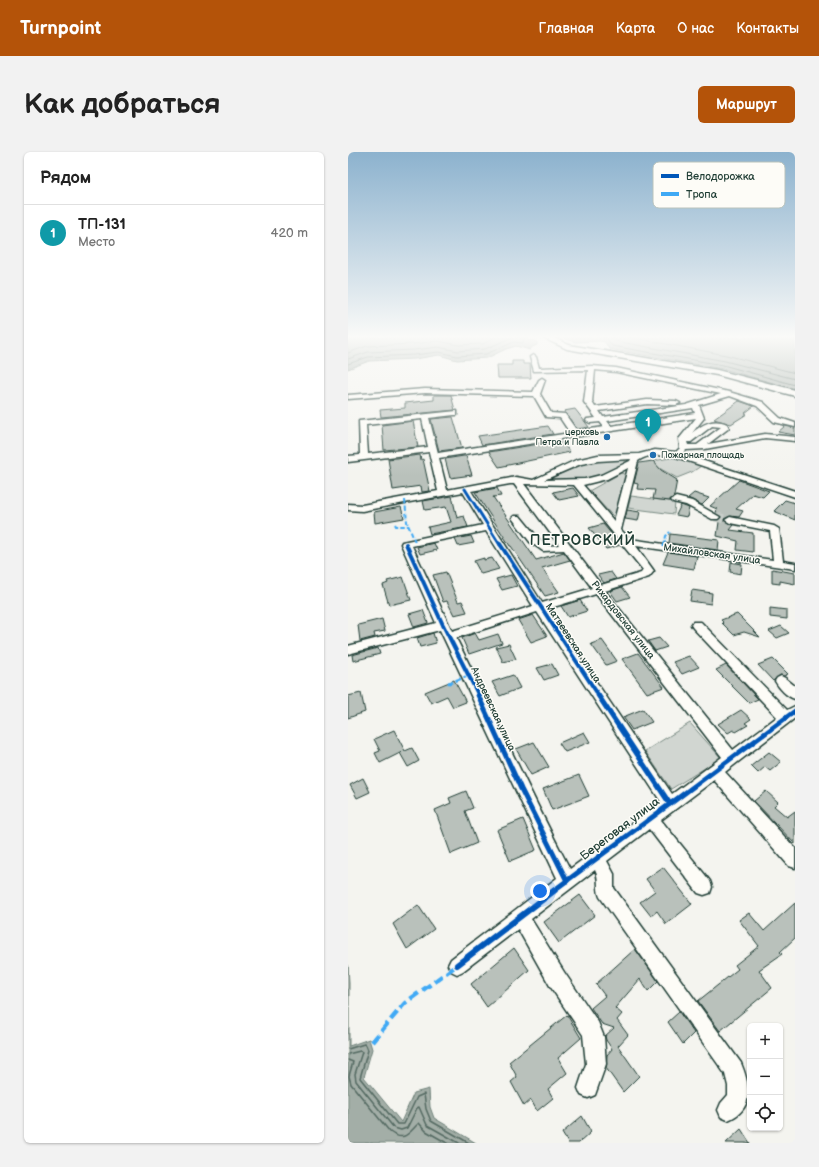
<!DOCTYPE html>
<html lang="ru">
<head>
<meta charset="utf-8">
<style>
	:root { --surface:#fff; --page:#f2f2f2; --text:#222; --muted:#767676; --line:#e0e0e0; --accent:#b45309 }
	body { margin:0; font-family:"Balsamiq Sans",sans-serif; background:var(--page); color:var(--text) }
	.controls { position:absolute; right:12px; bottom:12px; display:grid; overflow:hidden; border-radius:6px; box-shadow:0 1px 3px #0004 }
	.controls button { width:36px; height:36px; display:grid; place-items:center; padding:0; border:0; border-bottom:1px solid var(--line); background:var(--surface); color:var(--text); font:20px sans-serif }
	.you { position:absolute; left:192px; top:739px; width:14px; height:14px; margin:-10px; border:3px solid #fff; border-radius:50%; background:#1a73e8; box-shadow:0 0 0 6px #1a73e833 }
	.badge { display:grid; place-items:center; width:26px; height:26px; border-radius:50%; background:var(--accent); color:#fff; font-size:13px; font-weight:700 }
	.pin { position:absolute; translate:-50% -33px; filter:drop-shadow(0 1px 2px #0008) }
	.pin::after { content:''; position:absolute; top:21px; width:14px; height:12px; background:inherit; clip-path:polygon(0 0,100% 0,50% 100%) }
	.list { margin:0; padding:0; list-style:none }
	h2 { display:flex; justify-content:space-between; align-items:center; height:52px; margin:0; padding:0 16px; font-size:17px }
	h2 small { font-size:13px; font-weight:400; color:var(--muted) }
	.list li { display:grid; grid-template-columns:26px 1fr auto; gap:12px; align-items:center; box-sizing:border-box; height:56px; padding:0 16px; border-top:1px solid var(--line) }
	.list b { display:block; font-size:15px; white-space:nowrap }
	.list p { margin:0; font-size:13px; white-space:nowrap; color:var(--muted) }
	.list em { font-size:13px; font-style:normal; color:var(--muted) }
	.icon { flex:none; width:22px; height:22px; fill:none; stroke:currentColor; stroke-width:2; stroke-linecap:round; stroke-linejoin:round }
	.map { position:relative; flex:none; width:447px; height:991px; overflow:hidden; border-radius:6px }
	header { display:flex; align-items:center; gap:24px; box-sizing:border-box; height:56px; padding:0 20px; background:var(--accent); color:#fff }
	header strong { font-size:19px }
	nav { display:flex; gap:22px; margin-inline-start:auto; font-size:14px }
	.intro { display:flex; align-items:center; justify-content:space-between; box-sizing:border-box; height:96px; padding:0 24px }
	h1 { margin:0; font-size:28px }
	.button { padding:10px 18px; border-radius:6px; background:var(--accent); color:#fff; font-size:14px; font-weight:700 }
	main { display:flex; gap:24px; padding:0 24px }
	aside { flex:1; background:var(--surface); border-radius:6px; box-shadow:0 1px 3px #0004 }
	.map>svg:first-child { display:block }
	.green { fill:#d1d6d1; stroke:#788a82 }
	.water { fill:#a3aea7; stroke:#6e8179 }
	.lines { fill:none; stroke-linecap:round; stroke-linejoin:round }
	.shore-far1 { stroke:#546a62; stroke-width:1 }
	.shore { stroke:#546a62; stroke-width:1.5 }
	.building { fill:#b9c1bb; stroke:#1f3d34 }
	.minor-tunnel { stroke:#c9cfca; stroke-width:9; stroke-dasharray:9 4.5; stroke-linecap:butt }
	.minor-casing { stroke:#1f3d34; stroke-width:3 }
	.major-casing { stroke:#1f3d34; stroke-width:3 }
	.minor { fill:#fdfcf7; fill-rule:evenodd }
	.major { fill:#fdfcf7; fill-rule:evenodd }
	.quiet-far2 { stroke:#3fa9f5; stroke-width:2; stroke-dasharray:4.5 2; stroke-linecap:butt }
	.quiet-far1 { stroke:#3fa9f5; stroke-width:3; stroke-dasharray:5.5 3; stroke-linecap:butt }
	.quiet { stroke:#3fa9f5; stroke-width:4.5; stroke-dasharray:10 4.5; stroke-linecap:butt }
	.cycleway-far3-casing { stroke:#fdfcf7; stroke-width:5 }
	.cycleway-far2-casing { stroke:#fdfcf7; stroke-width:6 }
	.cycleway-far1-casing { stroke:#fdfcf7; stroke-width:8 }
	.cycleway-casing { stroke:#fdfcf7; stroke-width:9 }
	.cycleway-far3 { stroke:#0057b8; stroke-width:3 }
	.cycleway-far2 { stroke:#0057b8; stroke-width:4 }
	.cycleway-far1 { stroke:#0057b8; stroke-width:5 }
	.cycleway { stroke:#0057b8; stroke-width:6 }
	.poi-dot { fill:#1f6fb2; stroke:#fdfcf7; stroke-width:1.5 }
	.labels { text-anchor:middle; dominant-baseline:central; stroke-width:3; stroke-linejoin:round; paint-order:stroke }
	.far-poi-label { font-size:9px; fill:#1f3d34; stroke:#fdfcf7; text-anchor:end }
	.street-label { font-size:10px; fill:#1f3d34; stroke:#fdfcf7 }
	.near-street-label { font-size:12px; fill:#1f3d34; stroke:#fdfcf7 }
	.district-label { font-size:14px; font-weight:bold; letter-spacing:1px; fill:#1f3d34; stroke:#fdfcf7 }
	.key { fill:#fdfcf7; stroke:#bac3bc; stroke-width:1 }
	.key-label { font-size:11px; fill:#1f3d34 }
</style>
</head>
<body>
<header>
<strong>Turnpoint</strong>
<nav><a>Главная</a><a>Карта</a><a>О нас</a><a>Контакты</a></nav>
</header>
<div class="intro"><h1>Как добраться</h1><a class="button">Маршрут</a></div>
<main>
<aside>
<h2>Рядом<small></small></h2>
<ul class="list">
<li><span class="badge" style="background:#0f9aa8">1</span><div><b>ТП-131</b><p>Место</p></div><em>420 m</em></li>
</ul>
</aside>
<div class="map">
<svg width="447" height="991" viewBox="0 0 447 991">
	<rect width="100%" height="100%" fill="#f4f4ef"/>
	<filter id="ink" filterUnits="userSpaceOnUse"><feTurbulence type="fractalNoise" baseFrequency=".025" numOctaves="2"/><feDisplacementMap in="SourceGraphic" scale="8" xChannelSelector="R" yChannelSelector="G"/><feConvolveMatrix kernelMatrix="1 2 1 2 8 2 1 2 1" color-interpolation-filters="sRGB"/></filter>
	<g filter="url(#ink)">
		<g class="green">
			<polygon points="328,305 353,314 344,320 329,326 311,316 305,309"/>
			<path d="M260,308H274L280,310L242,328H201C216,315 241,310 260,308Z"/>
			<polygon points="273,321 278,323 271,362 265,364 241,339"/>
			<polygon points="283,344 327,350 326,362 280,356"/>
			<polygon points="342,571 373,606 323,637 297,599"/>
		</g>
		<g class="water">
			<polygon points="0,185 180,185 180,188 189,189 189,193 184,195 182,198 168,194 158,197 139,206 109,208 91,203 67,207 21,209 0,217"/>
			<polygon points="210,185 447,185 447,237 375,217 261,197 257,190 252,189 227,190"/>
			<polygon points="0,813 1,831 1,894 21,887 24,897 16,925 53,970 66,941 81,937 82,955 86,966 128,991 0,991"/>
		</g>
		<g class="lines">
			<g class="shore-far1">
				<polyline points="255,185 260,188 264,194 375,213 447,233"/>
				<polyline points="265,185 267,189 377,209 447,227"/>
				<polyline points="280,185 378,203 447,221"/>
				<polyline points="0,201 19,194 65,192 90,189 110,193 135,192 147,185"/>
				<polyline points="0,207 20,200 66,198 90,195 110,199 137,197 165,185"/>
				<polyline points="0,212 20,205 66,203 91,200 109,204 138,202 166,190 175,191 176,185"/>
			</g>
			<g class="shore">
				<polyline points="0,897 16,892 18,893 20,898 12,926 49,972 56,972 69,945 76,942 78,957 83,969 121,991"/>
				<polyline points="0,902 12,899 14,900 7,922 8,929 46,976 53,978 59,976 69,956 71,955 79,973 111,991"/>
				<path d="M0,908L5,910L1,924L3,932L42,980C57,991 61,980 71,971L78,979L99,991"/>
			</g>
		</g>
		<g class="building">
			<polygon points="164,209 175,209 175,212 182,212 183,226 150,226 149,213 164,213"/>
			<polygon points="86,243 103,243 107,258 33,265 32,258 57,256 57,251 86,248"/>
			<polygon points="391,249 406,254 397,261 399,262 383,272 366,267"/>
			<polygon points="227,257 241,275 229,277 216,259"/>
			<polygon points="105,265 114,296 91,299 83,267"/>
			<polygon points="65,269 70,295 36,298 34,273"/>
			<polygon points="200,274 205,282 134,293 130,284"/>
			<polygon points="437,274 447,276 447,283 430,280"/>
			<polygon points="210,289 211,291 214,290 222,300 151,315 141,300"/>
			<polygon points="72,303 73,308 75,307 82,339 74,340 73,334 45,338 40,307"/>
			<polygon points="116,304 118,304 124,323 102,326 97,307"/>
			<polygon points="305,309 313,318 329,328 326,344 322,349 305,347 307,338 289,337 290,332 286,331 291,311"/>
			<polygon points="391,328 421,339 415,345 405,342 388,357 395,359 391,365 382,364 376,367 381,372 386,373 382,378 405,381 405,400 389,398 390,389 369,384 371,370 367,368 371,368 373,365 368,361 369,357 362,354"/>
			<polygon points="149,336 153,344 145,345 188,408 216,400 222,408 194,416 211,440 197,444 163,394 162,394 127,340"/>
			<polygon points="225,336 231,344 211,348 205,340"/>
			<polygon points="346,341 361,346 354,353 340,346"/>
			<polygon points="104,344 109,366 116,364 120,375 82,382 80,375 103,370 98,355 77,358 75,349"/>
			<polygon points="437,348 447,351 447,368 426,359"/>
			<polygon points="333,353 341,356 339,365 328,363"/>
			<polygon points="53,355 56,366 27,371 26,360"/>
			<polygon points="279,358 292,360 290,369 277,367"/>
			<polygon points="255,372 273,393 258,397 241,376"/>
			<polygon points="322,382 371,388 370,398 321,391"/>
			<polygon points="123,384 126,391 110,394 107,387"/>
			<polygon points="86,391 89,398 72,402 69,395"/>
			<polygon points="320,400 349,404 346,417 315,412"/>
			<polygon points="136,406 136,408 144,406 151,417 133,422 126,409"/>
			<polygon points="383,410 394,412 393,422 382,420"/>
			<polygon points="424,417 447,421 447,432 432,429 432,432 424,431"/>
			<polygon points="98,420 110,450 114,449 119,460 106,463 99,449 95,450 85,423"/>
			<polygon points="263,420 268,427 256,431 250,423"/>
			<polygon points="163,423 169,434 154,438 148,427"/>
			<polygon points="55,425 63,448 41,453 35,433 40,431 39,429"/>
			<polygon points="274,435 282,445 269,449 262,439"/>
			<polygon points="344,438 364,441 363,452 342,449"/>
			<polygon points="232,448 239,459 220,465 213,454"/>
			<polygon points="422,456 439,458 439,467 422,465"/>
			<polygon points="75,458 80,471 66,475 61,462"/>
			<polygon points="389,462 412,485 396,480 386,483 374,471 375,470 373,468"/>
			<polygon points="185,463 199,484 183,490 170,468"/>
			<polygon points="34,467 37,479 26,481 27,485 12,489 10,473"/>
			<polygon points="433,474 441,481 429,486 421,479"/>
			<polygon points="85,481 88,491 72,495 69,486"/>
			<polygon points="127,481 131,488 150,482 154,491 121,502 114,486"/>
			<polygon points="311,486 319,495 307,499 300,489"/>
			<polygon points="254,488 269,509 258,513 243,492"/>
			<polygon points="161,492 168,507 155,510 148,495"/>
			<polygon points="30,496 32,502 5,509 4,503"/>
			<polygon points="290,501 316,535 299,541 274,507"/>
			<polygon points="341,504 351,515 334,522 325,510"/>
			<polygon points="425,507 440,522 436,524 432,523 425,529 410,513"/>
			<polygon points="204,512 210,523 196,528 189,516"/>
			<polygon points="378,513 410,547 401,551 368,518"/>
			<polygon points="165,523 172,536 152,544 144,530"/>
			<polygon points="106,528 118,550 105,555 99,544 83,551 77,540"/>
			<polygon points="13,541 17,560 0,566 0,544"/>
			<polygon points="295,557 304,570 284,578 275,565"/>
			<polygon points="393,558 403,567 397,571 400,573 388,580 385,578 380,581 370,572"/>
			<polygon points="46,578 57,599 64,596 71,609 60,615 52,601 54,600 32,611 27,601 32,599 26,587"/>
			<polygon points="236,580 242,590 217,600 211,591"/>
			<polygon points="186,590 201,615 183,623 168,597"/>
			<polygon points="421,600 433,610 422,619 417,615 410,621 403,614"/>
			<polygon points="231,623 241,644 204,658 195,637"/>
			<polygon points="15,626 22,640 9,646 2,633"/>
			<polygon points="118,639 125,656 117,659 129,691 103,702 87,658 103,651 101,646"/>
			<polygon points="418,639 430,650 426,654 439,665 447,659 447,692 406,649"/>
			<polygon points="175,667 188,698 162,709 149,678"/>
			<polygon points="315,715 344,752 318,772 309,759 303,764 292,750 307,739 298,727"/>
			<polygon points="232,743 247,763 211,791 196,770"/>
			<polygon points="447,751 447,786 432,800 434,802 411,818 424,836 372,879 350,849 390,817 387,813 411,794 391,768 401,761 416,779"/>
			<polygon points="70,753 86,777 59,797 45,772"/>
			<polygon points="166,796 181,818 139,855 123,832"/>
			<polygon points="287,797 310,829 300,839 292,827 267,856 274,862 269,868 280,883 270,894 291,924 275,940 258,916 259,903 264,897 258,888 257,884 266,876 254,872 243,856 257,844 248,832"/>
			<polygon points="331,860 346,881 335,892 320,870"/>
			<polygon points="219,863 233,886 210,906 219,921 200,937 205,946 189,959 183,948 176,954 163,930 169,925 161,910"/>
			<polygon points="234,964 243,980 231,991 220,991 214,981"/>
			<polygon points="393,977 402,991 378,991"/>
		</g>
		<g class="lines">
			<polyline class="minor-tunnel" points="367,365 382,368"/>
			<g class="minor-casing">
				<g id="minor">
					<path d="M185,203L188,205L191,216L244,214L268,216L381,240L415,250L432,266L447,271V275L426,270L409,254L382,244L351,253L356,266L344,281C355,272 365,266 379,272L381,276L360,292L417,282L447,285V289L417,286L357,297L338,298L335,302L447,339V345L328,305C315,303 301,301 290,309L273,378L282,387L425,408L422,379L382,371L377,368L382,365L426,374L431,377L435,409L447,411V417L288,394L306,419L301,425L257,439L385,598L429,565L345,476L343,473L345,470H353L439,558L447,554V566L377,620L447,696V716L441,714L366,628L313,668L362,729L364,735L362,741L356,743L350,741L301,677L259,709L266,722V736L393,911C402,933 407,957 380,968L373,965L370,958L373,951L380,943V934L377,922L252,745C248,736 252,727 247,718L183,767L216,820L250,870L256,885L258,912L247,943L240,946L233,943L230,936L238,912L235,883L202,834L170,777L115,819L109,822L103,819L100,813L103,807L209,726L92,478L0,502V494L88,471L53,392L54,390L135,373L115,340L14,359L0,358V352L14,353L90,339L81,300L0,310V304L12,303L11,269L109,259V263H106L81,266L90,301L222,281L212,266L198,265L186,244L77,241L0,247V243L77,237L185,240L191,228L194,226L197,228L192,242L203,261L217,262L229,279L256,275L252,270L242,271L238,269L239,267L248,266L236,250L240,218L186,219L182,205ZM247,218L268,220L373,242L338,253L255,265L251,259L299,252L328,253L332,251L328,249L299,248L247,255L244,250ZM345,256L347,261L263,274L259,269ZM348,266L331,287L332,296L328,300L307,298L291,302L250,303L228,308L185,328L168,325L99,338L91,306ZM74,267L80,295L20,302L18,273ZM364,274L373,275L349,293H340L339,290H343ZM283,307L282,309L253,323L237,327L196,328L233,312L250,309ZM280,316L266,369L235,333L259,327ZM162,332H166L211,393L201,394L190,386L172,364H166L164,366L182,390L195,399L216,398L244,436L194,451L123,339ZM176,332L226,333L295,418L293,421L253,433ZM138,379L185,454L104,479L64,394ZM248,442L374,605L324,642L199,457ZM189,460L313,650L222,717C182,641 147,563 108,486Z"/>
					<polygon points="328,345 344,349 372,365 370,367 364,367 338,353 325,350 323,348"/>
					<path d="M433,524L437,526L447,534V547C439,545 431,536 427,529L429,526Z"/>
				</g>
			</g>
			<g class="major-casing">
				<polygon id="major" points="193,185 204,185 221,193 369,218 447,238 447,244 369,223 219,197"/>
			</g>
			<use href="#minor" class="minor"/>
			<use href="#major" class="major"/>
			<g class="quiet-far2">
				<polyline points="57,348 59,370 67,390"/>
				<polyline points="47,372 48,374 61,374"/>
				<polyline points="316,393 318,384 322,380"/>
			</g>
			<g class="quiet-far1">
				<polyline points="316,395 316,392"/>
				<polyline points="102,530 101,531 120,524"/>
			</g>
			<polyline class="quiet" points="24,890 57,851 109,813"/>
			<g class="cycleway-far3-casing">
				<polyline id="cycleway-far3" points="117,337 152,393"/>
			</g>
			<g class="cycleway-far2-casing">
				<g id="cycleway-far2">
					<polyline points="58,392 95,473 131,544"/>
					<polyline points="152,392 251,544"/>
				</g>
			</g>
			<g class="cycleway-far1-casing">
				<g id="cycleway-far1">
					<polyline points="130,543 173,637 219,729"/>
					<polyline points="250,543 322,652"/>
					<polyline points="205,739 447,559"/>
				</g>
			</g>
			<g class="cycleway-casing">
				<polyline id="cycleway" points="109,813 207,738"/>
			</g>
			<use href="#cycleway-far3" class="cycleway-far3"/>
			<use href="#cycleway-far2" class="cycleway-far2"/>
			<use href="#cycleway-far1" class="cycleway-far1"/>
			<use href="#cycleway" class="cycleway"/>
		</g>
	</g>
	<linearGradient id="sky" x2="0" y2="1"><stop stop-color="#8cb2ce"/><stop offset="0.57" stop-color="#fafaf8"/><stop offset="1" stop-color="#fafaf8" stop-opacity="0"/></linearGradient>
	<rect width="447" height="324" fill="url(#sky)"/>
	<g class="poi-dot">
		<circle cx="259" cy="285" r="4"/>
		<circle cx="305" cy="303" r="4"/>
	</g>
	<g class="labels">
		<g class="far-poi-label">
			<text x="251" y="280">церковь<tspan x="251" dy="10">Петра и Павла</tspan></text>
			<text x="313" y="303" text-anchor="start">Пожарная площадь</text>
		</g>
		<g class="street-label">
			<text transform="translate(364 402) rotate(8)">Михайловская улица</text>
			<text transform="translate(275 468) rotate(52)">Рихардовская улица</text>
			<text transform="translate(225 491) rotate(57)">Матвеевская улица</text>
			<text transform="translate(145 557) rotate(65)">Андреевская улица</text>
		</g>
		<g class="near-street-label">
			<text transform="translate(272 677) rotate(-37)">Береговая улица</text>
		</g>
		<g class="district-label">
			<text x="235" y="388">ПЕТРОВСКИЙ</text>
		</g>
	</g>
	<rect x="305" y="10" width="132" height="46" rx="6" class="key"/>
	<rect x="313" y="22" width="18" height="4" fill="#0057b8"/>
	<rect x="313" y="40" width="18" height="4" fill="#3fa9f5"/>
	<g class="key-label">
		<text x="338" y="28">Велодорожка</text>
		<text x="338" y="46">Тропа</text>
	</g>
</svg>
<div class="controls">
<button>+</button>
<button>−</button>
<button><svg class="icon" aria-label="locate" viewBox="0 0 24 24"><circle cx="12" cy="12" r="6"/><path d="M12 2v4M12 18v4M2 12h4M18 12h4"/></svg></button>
</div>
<div class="you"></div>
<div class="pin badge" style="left:300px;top:290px;background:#0f9aa8">1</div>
</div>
</main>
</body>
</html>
